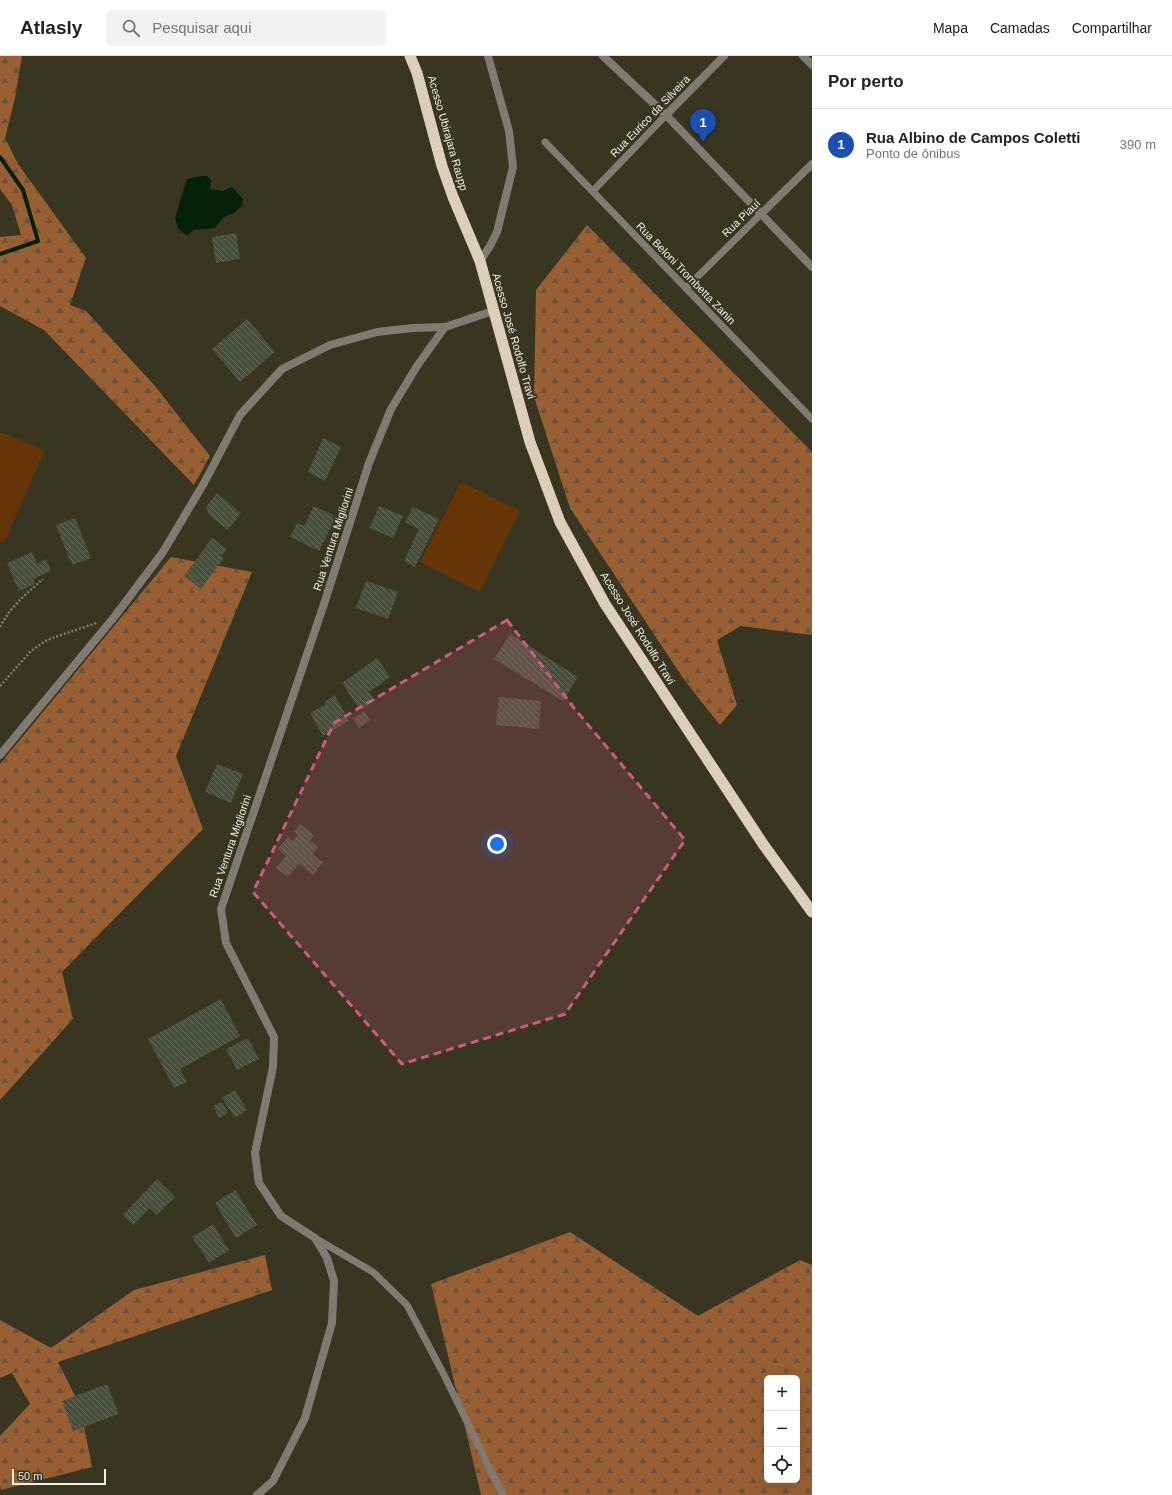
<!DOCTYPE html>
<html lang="pt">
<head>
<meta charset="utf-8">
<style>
	:root { --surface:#fff; --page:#f2f2f2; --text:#202124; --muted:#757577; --line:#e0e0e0; --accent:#7c3aed }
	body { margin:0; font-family:Arial,sans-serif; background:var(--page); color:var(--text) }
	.controls { position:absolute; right:12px; bottom:12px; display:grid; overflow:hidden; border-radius:6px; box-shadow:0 4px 16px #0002 }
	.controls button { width:36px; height:36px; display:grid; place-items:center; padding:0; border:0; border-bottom:1px solid var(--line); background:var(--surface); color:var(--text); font:20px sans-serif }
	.scale { position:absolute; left:12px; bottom:10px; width:94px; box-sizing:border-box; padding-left:4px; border:2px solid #f0efe2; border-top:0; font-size:11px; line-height:14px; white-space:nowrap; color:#f0efe2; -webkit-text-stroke:3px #383521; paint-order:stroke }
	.you { position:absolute; left:497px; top:788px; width:14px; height:14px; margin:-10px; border:3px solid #fff; border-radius:50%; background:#1a73e8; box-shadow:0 0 0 6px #1a73e833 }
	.badge { display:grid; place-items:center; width:26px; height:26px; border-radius:50%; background:var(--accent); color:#fff; font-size:13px; font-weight:700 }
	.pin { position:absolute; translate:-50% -33px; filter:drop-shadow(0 1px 2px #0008) }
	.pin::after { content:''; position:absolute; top:21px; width:14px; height:12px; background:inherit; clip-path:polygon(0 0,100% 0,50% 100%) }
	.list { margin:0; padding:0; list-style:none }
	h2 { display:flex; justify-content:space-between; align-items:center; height:52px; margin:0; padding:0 16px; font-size:17px }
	h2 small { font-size:13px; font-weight:400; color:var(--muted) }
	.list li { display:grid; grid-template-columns:26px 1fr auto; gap:12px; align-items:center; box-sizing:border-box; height:72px; padding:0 16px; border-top:1px solid var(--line) }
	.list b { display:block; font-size:15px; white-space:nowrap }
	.list p { margin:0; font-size:13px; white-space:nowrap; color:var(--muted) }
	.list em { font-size:13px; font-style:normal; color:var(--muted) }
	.icon { flex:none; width:22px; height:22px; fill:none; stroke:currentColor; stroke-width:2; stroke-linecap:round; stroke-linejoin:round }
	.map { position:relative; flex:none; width:812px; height:1439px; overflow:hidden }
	header { display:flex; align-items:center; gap:24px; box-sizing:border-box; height:56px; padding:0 20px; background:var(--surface); border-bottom:1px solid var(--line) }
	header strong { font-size:19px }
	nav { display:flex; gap:22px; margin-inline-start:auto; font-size:14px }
	.search { width:280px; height:36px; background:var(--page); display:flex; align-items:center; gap:10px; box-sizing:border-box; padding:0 14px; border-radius:6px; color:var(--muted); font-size:15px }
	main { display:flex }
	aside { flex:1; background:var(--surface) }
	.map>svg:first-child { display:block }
	.green { fill:#653407 }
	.forest { fill:url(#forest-firs); fill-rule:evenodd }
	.water { fill:#052109 }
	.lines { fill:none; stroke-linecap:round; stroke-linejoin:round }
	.stream { stroke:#052109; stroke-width:4 }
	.building { fill:url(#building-back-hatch) }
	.path { stroke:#7f7d6b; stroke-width:2.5; stroke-dasharray:2 2; stroke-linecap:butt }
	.service { stroke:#807b72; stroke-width:7 }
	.minor { stroke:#807b72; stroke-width:8 }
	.tertiary { stroke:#807b72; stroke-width:8 }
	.trunk { stroke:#dbceba; stroke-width:11 }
	.marked { fill:#d05884; fill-opacity:0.2; stroke:#d05884; stroke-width:3; stroke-dasharray:8 5; stroke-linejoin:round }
	.labels { text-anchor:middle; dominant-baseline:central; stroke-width:4; stroke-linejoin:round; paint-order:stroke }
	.street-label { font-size:11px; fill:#f0efe2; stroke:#383521 }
</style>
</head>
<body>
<header>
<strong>Atlasly</strong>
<div class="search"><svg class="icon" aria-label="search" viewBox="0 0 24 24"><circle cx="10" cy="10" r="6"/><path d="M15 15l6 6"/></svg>Pesquisar aqui</div>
<nav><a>Mapa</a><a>Camadas</a><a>Compartilhar</a></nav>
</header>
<main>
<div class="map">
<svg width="812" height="1439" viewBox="0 0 812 1439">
	<defs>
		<pattern id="forest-firs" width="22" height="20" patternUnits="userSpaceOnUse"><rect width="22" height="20" fill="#985f33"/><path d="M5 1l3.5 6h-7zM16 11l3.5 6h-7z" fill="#6c523c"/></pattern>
		<pattern id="building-back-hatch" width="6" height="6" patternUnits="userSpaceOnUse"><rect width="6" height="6" fill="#48503b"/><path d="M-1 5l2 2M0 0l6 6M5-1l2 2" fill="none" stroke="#636a57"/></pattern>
	</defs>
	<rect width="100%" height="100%" fill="#383521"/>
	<g class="green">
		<polygon points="0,376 45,394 4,487 0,485"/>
		<polygon points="461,426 520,455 480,536 420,506"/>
	</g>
	<g class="forest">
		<polygon points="0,0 22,0 15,42 5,82 18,108 86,202 70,249 86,255 155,330 210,400 194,429 44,274 0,250 0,181 21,179 12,149 0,133"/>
		<polygon points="587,169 812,396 812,579 741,570 717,584 737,649 720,669 685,625 570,452 534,341 536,234"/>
		<polygon points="171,501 252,516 176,700 203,773 62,916 73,963 0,1044 0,708"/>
		<path d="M570,1176L698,1260L800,1204L812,1209V1439H481L431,1228ZM767,1322H797V1424H767Z"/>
		<polygon points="265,1199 272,1234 58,1306 80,1350 92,1411 1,1434 0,1430 0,1380 30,1348 12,1317 0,1322 0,1264 51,1292 134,1234"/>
	</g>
	<polygon class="water" points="201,120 207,120 211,124 210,133 223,135 232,131 243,143 242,150 234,157 224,161 215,172 194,174 187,180 178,172 175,162 187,123"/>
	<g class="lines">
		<polyline class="stream" points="0,101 23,134 38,185 0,198"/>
	</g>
	<g class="building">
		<polygon points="236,177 240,203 216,207 212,181"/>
		<polygon points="247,263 275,296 240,326 212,293"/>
		<polygon points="323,382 341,391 325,425 308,416"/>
		<polygon points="217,437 241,457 228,474 209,459 206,451"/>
		<polygon points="314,450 336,461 319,495 290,481 297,467 304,470"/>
		<polygon points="379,450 403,460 393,482 369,472"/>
		<polygon points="413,451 439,463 415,511 404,505 419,473 405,466"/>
		<polygon points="75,462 91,502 72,509 56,469"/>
		<polygon points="212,482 227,493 221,500 224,502 201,533 184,520"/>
		<polygon points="32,496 37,508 46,503 51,515 33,523 35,528 19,535 7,507"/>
		<polygon points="366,525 398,536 388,563 356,552"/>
		<polygon points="510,578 578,621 563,645 494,603"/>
		<polygon points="377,602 390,621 369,636 375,644 360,654 342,627"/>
		<polygon points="335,639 349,665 323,680 310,657 325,649 324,646"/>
		<polygon points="499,641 541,645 539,673 496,669"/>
		<polygon points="364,655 370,664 359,672 353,663"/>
		<polygon points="217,708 243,718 231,747 205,736"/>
		<polygon points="300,768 314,779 310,785 318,791 312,798 323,806 313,819 299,808 288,821 276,812 286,800 278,793 288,781 293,785 298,779 294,776"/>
		<polygon points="221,943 240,980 180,1013 187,1026 174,1032 148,983"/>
		<polygon points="248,982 259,1003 237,1014 226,993"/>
		<polygon points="235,1034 247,1054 235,1062 222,1042"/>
		<polygon points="222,1046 228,1057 219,1062 213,1050"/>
		<polygon points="157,1123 175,1141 157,1159 150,1152 133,1169 123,1159"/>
		<polygon points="235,1134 257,1169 236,1182 215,1147"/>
		<polygon points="213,1168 229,1194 209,1207 192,1181"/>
		<polygon points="107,1328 119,1358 73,1375 62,1345"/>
	</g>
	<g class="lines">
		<g class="path">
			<path d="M0,571C10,551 26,538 43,523"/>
			<polyline points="0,630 31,595 47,584 96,567"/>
		</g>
		<g class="service">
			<polyline points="545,86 812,363"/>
			<polyline points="593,135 666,59"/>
			<polyline points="686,232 761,158"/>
			<polyline points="315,1182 373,1216 407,1249 442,1315 503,1439"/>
		</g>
		<g class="minor">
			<polyline points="603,0 666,59 812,211"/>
			<polyline points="803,0 812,9"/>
			<polyline points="666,59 724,0"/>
			<polyline points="761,158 812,108"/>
			<polyline points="0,699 115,560 163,496 204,427 240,359 282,313 330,289 377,276 413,272 445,271"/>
			<polyline points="257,1439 273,1425 305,1362 332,1267 334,1225 327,1202 315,1182 281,1160 259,1127 255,1097 273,1011 274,981 226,887 221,853 324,548 369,407 391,353 417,310 445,271 493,255"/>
		</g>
		<polyline class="tertiary" points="480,205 490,190 497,176 513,111 509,75 488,0"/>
		<polyline class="trunk" points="410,0 417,17 442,110 453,141 480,205 530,386 560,466 605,548 763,788 812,856"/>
	</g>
	<path class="marked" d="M507,564L574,652L685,784L565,958L402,1008L253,836L334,667Z"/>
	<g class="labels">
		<g class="street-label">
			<text transform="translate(650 60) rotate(-46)">Rua Eurico da Silveira</text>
			<text transform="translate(448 77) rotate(74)">Acesso Ubirajara Raupp</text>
			<text transform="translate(741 162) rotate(-44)">Rua Piauí</text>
			<text transform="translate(686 217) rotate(46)">Rua Beloni Trombetta Zanin</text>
			<text transform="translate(514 280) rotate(74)">Acesso José Rodolfo Travi</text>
			<text transform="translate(333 483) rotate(-72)">Rua Ventura Migliorini</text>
			<text transform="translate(638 572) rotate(58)">Acesso José Rodolfo Travi</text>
			<text transform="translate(230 790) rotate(-71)">Rua Ventura Migliorini</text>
		</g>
	</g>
</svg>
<div class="controls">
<button>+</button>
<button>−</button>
<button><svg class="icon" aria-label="locate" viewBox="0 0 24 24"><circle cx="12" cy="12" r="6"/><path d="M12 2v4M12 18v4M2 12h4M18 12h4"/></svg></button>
</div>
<div class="scale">50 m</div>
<div class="you"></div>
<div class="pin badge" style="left:703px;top:86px;background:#1a4fb4">1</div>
</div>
<aside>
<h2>Por perto<small></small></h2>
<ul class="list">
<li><span class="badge" style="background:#1a4fb4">1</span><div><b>Rua Albino de Campos Coletti</b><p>Ponto de ônibus</p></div><em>390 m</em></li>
</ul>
</aside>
</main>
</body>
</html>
